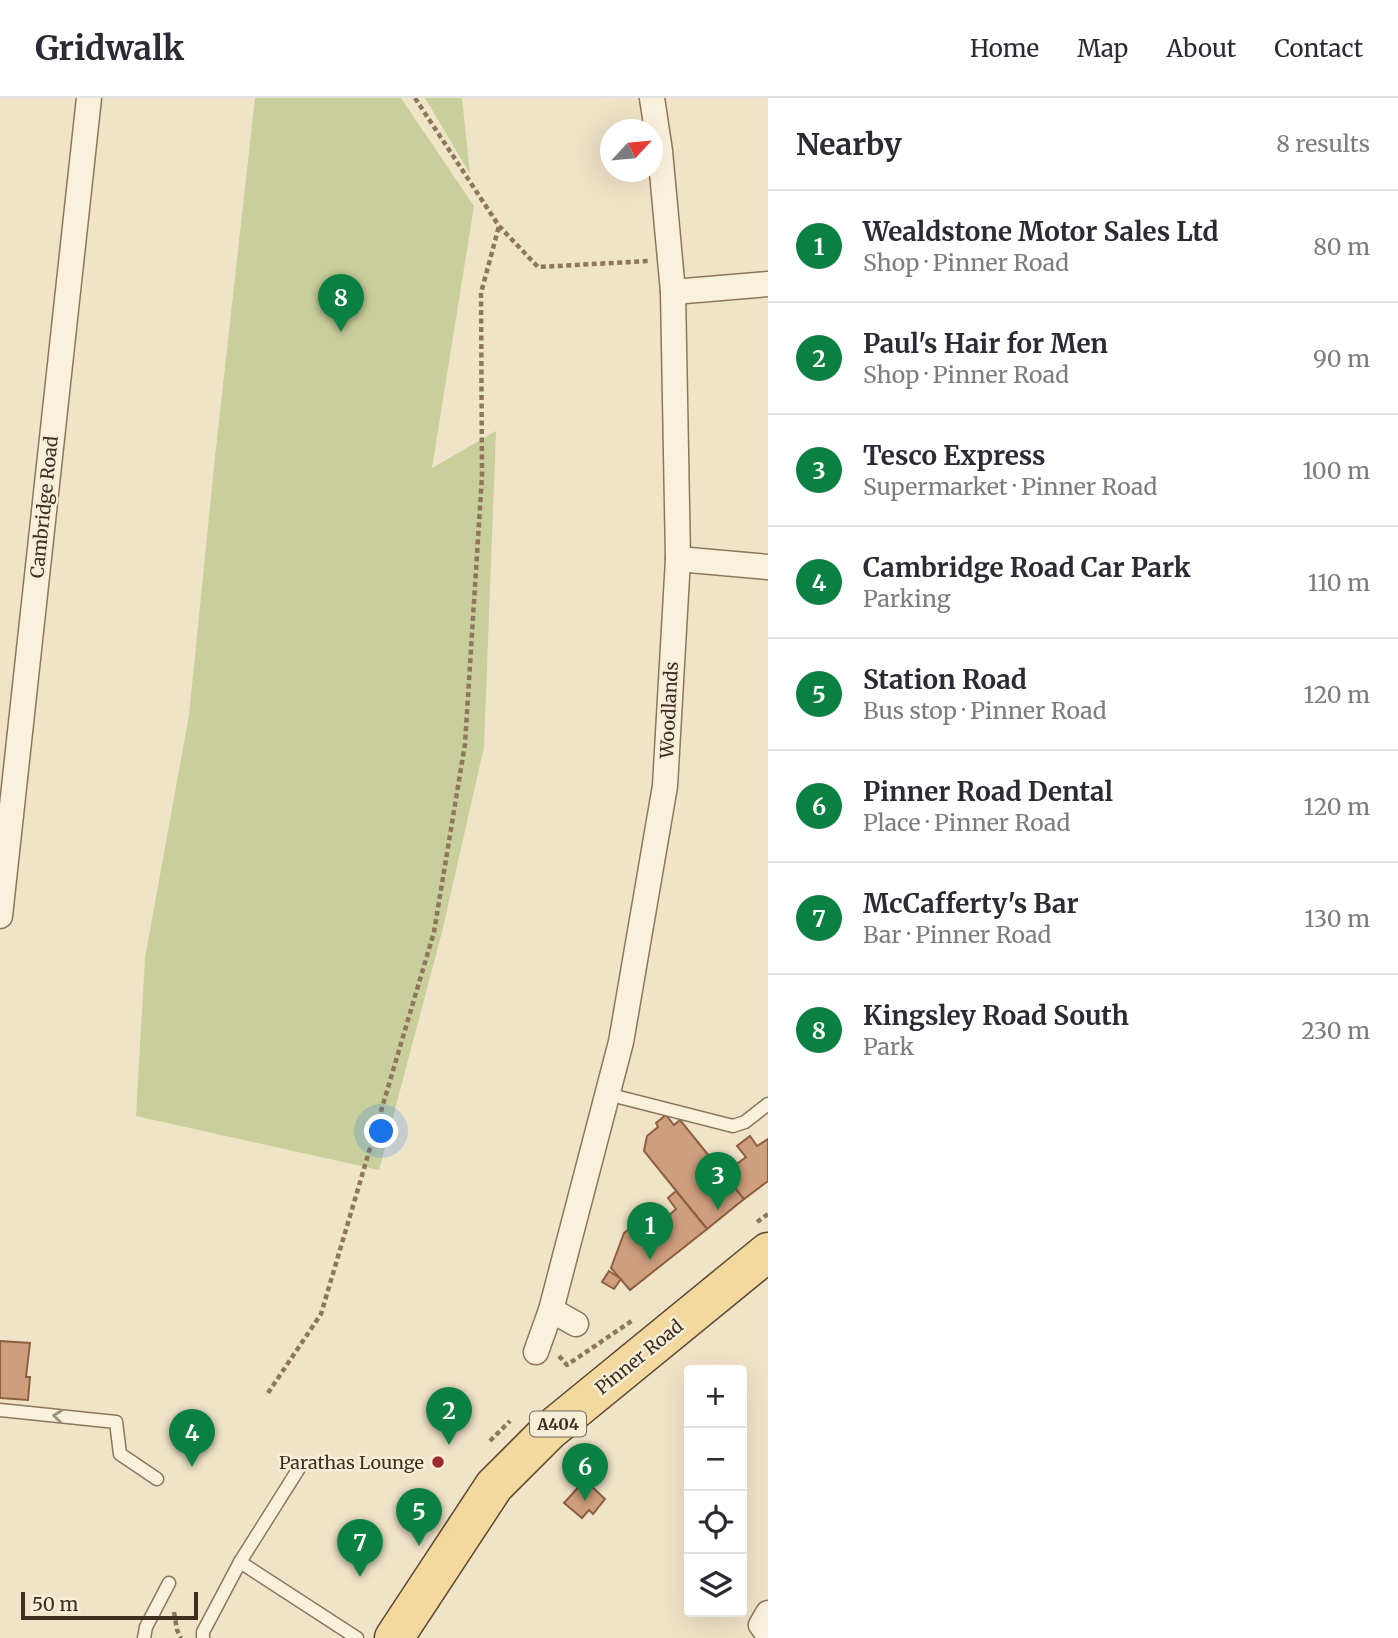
<!DOCTYPE html>
<html lang="en">
<head>
<meta charset="utf-8">
<style>
	:root { --surface:#fff; --page:#f2f2f3; --text:#2b2b33; --muted:#7c7c81; --line:#e1e1e2; --accent:#0b8043 }
	body { margin:0; font-family:Merriweather,serif; background:var(--page); color:var(--text) }
	.controls { position:absolute; right:21px; bottom:21px; display:grid; overflow:hidden; border-radius:7px; box-shadow:0 7px 28px #0002 }
	.controls button { width:63px; height:63px; display:grid; place-items:center; padding:0; border:0; border-bottom:2px solid var(--line); background:var(--surface); color:var(--text); font:35px sans-serif }
	.compass { position:absolute; left:600px; top:21px; width:63px; height:63px; border-radius:50%; background:var(--surface); box-shadow:0 7px 28px #0002; rotate:64deg }
	.scale { position:absolute; left:21px; bottom:18px; width:177px; box-sizing:border-box; padding-left:7px; border:4px solid #3d2e20; border-top:0; font-size:19px; line-height:24px; white-space:nowrap; color:#3d2e20; -webkit-text-stroke:5px #f7eed8; paint-order:stroke }
	.you { position:absolute; left:382px; top:1034px; width:24px; height:24px; margin:-18px; border:5px solid #fff; border-radius:50%; background:#1a73e8; box-shadow:0 0 0 10px #1a73e833 }
	.badge { display:grid; place-items:center; width:46px; height:46px; border-radius:50%; background:var(--accent); color:#fff; font-size:23px; font-weight:700 }
	.pin { position:absolute; translate:-50% -58px; filter:drop-shadow(0 2px 4px #0008) }
	.pin::after { content:''; position:absolute; top:37px; width:24px; height:21px; background:inherit; clip-path:polygon(0 0,100% 0,50% 100%) }
	.list { margin:0; padding:0; list-style:none }
	h2 { display:flex; justify-content:space-between; align-items:center; height:91px; margin:0; padding:0 28px; font-size:30px }
	h2 small { font-size:23px; font-weight:400; color:var(--muted) }
	.list li { display:grid; grid-template-columns:46px 1fr auto; gap:21px; align-items:center; box-sizing:border-box; height:112px; padding:0 28px; border-top:2px solid var(--line) }
	.list b { display:block; font-size:26px; white-space:nowrap }
	.list p { margin:0; font-size:23px; white-space:nowrap; color:var(--muted) }
	.list em { font-size:23px; font-style:normal; color:var(--muted) }
	.icon { flex:none; width:38px; height:38px; fill:none; stroke:currentColor; stroke-width:2; stroke-linecap:round; stroke-linejoin:round }
	.map { position:relative; flex:none; width:768px; height:1540px; overflow:hidden }
	header { display:flex; align-items:center; gap:42px; box-sizing:border-box; height:98px; padding:0 35px; background:var(--surface); border-bottom:2px solid var(--line) }
	header strong { font-size:33px }
	nav { display:flex; gap:38px; margin-inline-start:auto; font-size:24px }
	main { display:flex }
	aside { flex:1; background:var(--surface) }
	.map>svg:first-child { display:block }
	.green { fill:#c9cf9b }
	.building { fill:#cf9f7d; stroke:#8d5f41; stroke-width:2 }
	.lines { fill:none; stroke-linecap:round; stroke-linejoin:round }
	.service-casing { stroke:#8d765c; stroke-width:15 }
	.minor-casing { stroke:#8d765c; stroke-width:27 }
	.primary-casing { stroke:#5b4430; stroke-width:41 }
	.path { stroke:#8d765c; stroke-width:4.5; stroke-dasharray:5 3.5; stroke-linecap:butt }
	.service { stroke:#faf1dc; stroke-width:12 }
	.minor { stroke:#faf1dc; stroke-width:24 }
	.primary { stroke:#f3d9a0; stroke-width:38 }
	.oneway { stroke:#9c907e }
	.poi-dot { fill:#9e2a2b; stroke:#f7eed8; stroke-width:2.5 }
	.labels { text-anchor:middle; dominant-baseline:central; stroke-width:5; stroke-linejoin:round; paint-order:stroke }
	.shield { fill:#f7eed8; stroke:#756857; stroke-width:2 }
	.shield-label { font-size:16px; font-weight:bold; fill:#3d2e20 }
	.street-label { font-size:18px; fill:#3d2e20; stroke:#f7eed8 }
	.poi-label { font-size:18px; fill:#3d2e20; stroke:#f7eed8; text-anchor:end }
</style>
</head>
<body>
<header>
<strong>Gridwalk</strong>
<nav><a>Home</a><a>Map</a><a>About</a><a>Contact</a></nav>
</header>
<main>
<div class="map">
<svg width="768" height="1540" viewBox="0 0 768 1540">
	<rect width="100%" height="100%" fill="#f0e4c8"/>
	<g class="green">
		<polygon points="255,0 401,0 474,108 432,370 496,333 484,649 442,834 379,1072 136,1018 145,860 189,617 215,359"/>
		<polygon points="425,0 462,0 470,76"/>
	</g>
	<g class="building">
		<polygon points="666,1017 674,1027 680,1022 744,1101 707,1131 644,1053 647,1038 658,1029 656,1025"/>
		<polygon points="750,1038 757,1048 768,1041 768,1083 744,1101 715,1064 721,1059 730,1071 746,1059 737,1048"/>
		<polygon points="676,1093 707,1131 630,1192 611,1170 624,1135 642,1120 652,1132 656,1129 647,1117 657,1109 666,1120 676,1111 668,1100"/>
		<polygon points="609,1173 621,1181 614,1191 602,1184"/>
		<polygon points="0,1243 30,1245 26,1279 30,1279 28,1302 0,1300"/>
		<polygon points="585,1382 605,1401 593,1416 589,1412 582,1420 564,1405"/>
	</g>
	<g class="lines">
		<g class="service-casing">
			<g id="service">
				<polyline points="607,996 733,1028 745,1024 768,1006"/>
				<polyline points="0,1312 116,1324 120,1356 157,1381"/>
				<polyline points="240,1464 301,1367"/>
				<polyline points="144,1540 146,1529 169,1485"/>
				<polyline points="203,1540 203,1534 240,1464 357,1540"/>
			</g>
		</g>
		<g class="minor-casing">
			<g id="minor">
				<polyline points="673,194 768,186"/>
				<polyline points="678,461 768,469"/>
				<polyline points="0,818 89,0"/>
				<polyline points="551,1212 576,1226"/>
				<polyline points="536,1254 551,1212 621,944 665,688 678,461 673,194 660,53 652,0"/>
				<polyline points="768,1515 761,1527 768,1536"/>
			</g>
		</g>
		<g class="primary-casing">
			<polyline id="primary" points="394,1540 494,1388 549,1333 768,1154"/>
		</g>
		<g class="path">
			<polyline points="415,0 499,128 538,169 649,163"/>
			<polyline points="757,1124 768,1116"/>
			<polyline points="559,1258 567,1267 633,1222"/>
			<polyline points="268,1295 321,1216 434,834 465,646 482,378 481,195 499,128"/>
			<polyline points="490,1343 510,1323"/>
			<polyline points="174,1514 177,1532 181,1540"/>
		</g>
		<use href="#service" class="service"/>
		<use href="#minor" class="minor"/>
		<use href="#primary" class="primary"/>
	</g>
	<defs><path id="oneway-chevron" d="M-2-3.5L2.5 0L-2 3.5" fill="none" stroke-width="1.6" stroke-linecap="round" stroke-linejoin="round" transform="scale(1.75)"/></defs>
	<use class="oneway" href="#oneway-chevron" transform="translate(58 1318) rotate(-174)"/>
	<circle class="poi-dot" cx="438" cy="1364" r="7"/>
	<g class="labels">
		<rect class="shield" x="530" y="1313.5" width="56" height="25" rx="5"/>
		<g class="shield-label">
			<text x="558" y="1326">A404</text>
		</g>
		<g class="street-label">
			<text transform="translate(44 409) rotate(-84)">Cambridge Road</text>
			<text transform="translate(669 612) rotate(-87)">Woodlands</text>
			<text transform="translate(639 1259) rotate(-39)">Pinner Road</text>
		</g>
		<g class="poi-label">
			<text x="424" y="1364">Parathas Lounge</text>
		</g>
	</g>
</svg>
<div class="controls">
<button>+</button>
<button>−</button>
<button><svg class="icon" aria-label="locate" viewBox="0 0 24 24"><circle cx="12" cy="12" r="6"/><path d="M12 2v4M12 18v4M2 12h4M18 12h4"/></svg></button>
<button><svg class="icon" aria-label="layers" viewBox="0 0 24 24"><path d="M12 4l9 5-9 5-9-5zM3 14l9 5 9-5"/></svg></button>
</div>
<svg class="compass" viewBox="-18 -18 36 36"><path d="M0-13l5 13h-10z" fill="#e53935"/><path d="M0 13l5-13h-10z" fill="#7c7c81"/></svg>
<div class="scale">50 m</div>
<div class="you"></div>
<div class="pin badge" style="left:650px;top:1162px">1</div>
<div class="pin badge" style="left:449px;top:1347px">2</div>
<div class="pin badge" style="left:718px;top:1112px">3</div>
<div class="pin badge" style="left:192px;top:1369px">4</div>
<div class="pin badge" style="left:419px;top:1448px">5</div>
<div class="pin badge" style="left:585px;top:1403px">6</div>
<div class="pin badge" style="left:360px;top:1479px">7</div>
<div class="pin badge" style="left:341px;top:234px">8</div>
</div>
<aside>
<h2>Nearby<small>8 results</small></h2>
<ul class="list">
<li><span class="badge">1</span><div><b>Wealdstone Motor Sales Ltd</b><p>Shop · Pinner Road</p></div><em>80 m</em></li>
<li><span class="badge">2</span><div><b>Paul's Hair for Men</b><p>Shop · Pinner Road</p></div><em>90 m</em></li>
<li><span class="badge">3</span><div><b>Tesco Express</b><p>Supermarket · Pinner Road</p></div><em>100 m</em></li>
<li><span class="badge">4</span><div><b>Cambridge Road Car Park</b><p>Parking</p></div><em>110 m</em></li>
<li><span class="badge">5</span><div><b>Station Road</b><p>Bus stop · Pinner Road</p></div><em>120 m</em></li>
<li><span class="badge">6</span><div><b>Pinner Road Dental</b><p>Place · Pinner Road</p></div><em>120 m</em></li>
<li><span class="badge">7</span><div><b>McCafferty's Bar</b><p>Bar · Pinner Road</p></div><em>130 m</em></li>
<li><span class="badge">8</span><div><b>Kingsley Road South</b><p>Park</p></div><em>230 m</em></li>
</ul>
</aside>
</main>
</body>
</html>
